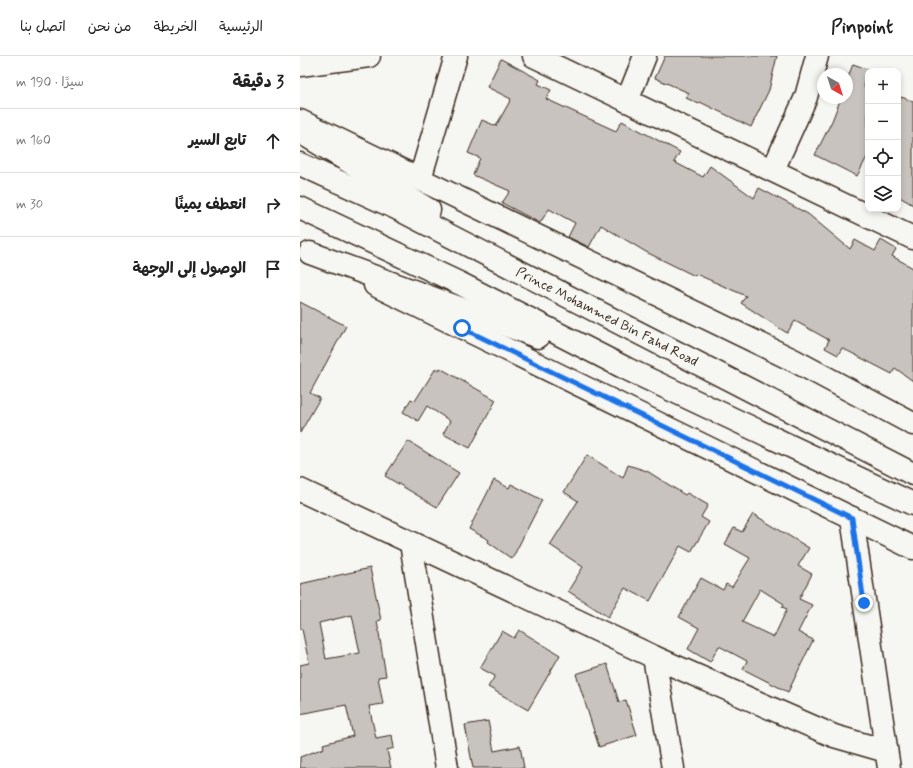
<!DOCTYPE html>
<html lang="ar">
<head>
<meta charset="utf-8">
<style>
	:root { --surface:#fff; --page:#f2f2f2; --text:#222; --muted:#767676; --line:#e0e0e0 }
	body { margin:0; font-family:Mynerve,"Playpen Sans Arabic",sans-serif; background:var(--page); color:var(--text); direction:rtl }
	.controls { position:absolute; right:12px; top:12px; display:grid; overflow:hidden; border-radius:8px; box-shadow:0 2px 6px #0003 }
	.controls button { width:36px; height:36px; display:grid; place-items:center; padding:0; border:0; border-bottom:1px solid var(--line); background:var(--surface); color:var(--text); font:20px sans-serif }
	.compass { position:absolute; left:517px; top:12px; width:36px; height:36px; border-radius:50%; background:var(--surface); box-shadow:0 2px 6px #0003; rotate:141deg }
	.stop { position:absolute; width:12px; height:12px; margin:-9px; border:3px solid #1a73e8; border-radius:50%; background:#fff }
	.stop.end { background:#1a73e8; border-color:#fff; box-shadow:0 1px 4px #0008 }
	.list { margin:0; padding:0; list-style:none }
	h2 { display:flex; justify-content:space-between; align-items:center; height:52px; margin:0; padding:0 16px; font-size:17px }
	h2 small { font-size:13px; font-weight:400; color:var(--muted) }
	.list li { display:grid; grid-template-columns:26px 1fr auto; gap:12px; align-items:center; box-sizing:border-box; height:64px; padding:0 16px; border-top:1px solid var(--line) }
	.list b { display:block; font-size:15px; white-space:nowrap }
	.list em { font-size:13px; font-style:normal; color:var(--muted) }
	.icon { flex:none; width:22px; height:22px; fill:none; stroke:currentColor; stroke-width:2; stroke-linecap:round; stroke-linejoin:round }
	.map { position:relative; flex:none; width:613px; height:712px; overflow:hidden; direction:ltr }
	header { display:flex; align-items:center; gap:24px; box-sizing:border-box; height:56px; padding:0 20px; background:var(--surface); border-bottom:1px solid var(--line) }
	header strong { font-size:19px }
	nav { display:flex; gap:22px; margin-inline-start:auto; font-size:14px }
	main { display:flex }
	aside { flex:1; background:var(--surface) }
	.map>svg:first-child { display:block }
	.building { fill:#c8c3be; stroke:#3b2a1e; fill-rule:evenodd }
	.lines { fill:none; stroke-linecap:round; stroke-linejoin:round }
	.minor-casing { stroke:#3b2a1e; stroke-width:25 }
	.major-casing { stroke:#3b2a1e; stroke-width:25 }
	.highway-casing { stroke:#3b2a1e; stroke-width:25 }
	.minor { stroke:#f6f6f2; stroke-width:22 }
	.major { stroke:#f6f6f2; stroke-width:22 }
	.highway { stroke:#f6f6f2; stroke-width:22 }
	.route { stroke:#1a73e8; stroke-width:5 }
	.labels { text-anchor:middle; dominant-baseline:central; stroke-width:3; stroke-linejoin:round; paint-order:stroke }
	.street-label { font-size:14px; fill:#3b2a1e; stroke:#f6f6f2 }
</style>
</head>
<body>
<header>
<strong>Pinpoint</strong>
<nav><a>الرئيسية</a><a>الخريطة</a><a>من نحن</a><a>اتصل بنا</a></nav>
</header>
<main>
<div class="map">
<svg width="613" height="712" viewBox="0 0 613 712">
	<rect width="100%" height="100%" fill="#f6f6f2"/>
	<filter id="ink" filterUnits="userSpaceOnUse"><feTurbulence type="fractalNoise" baseFrequency=".025" numOctaves="2"/><feDisplacementMap in="SourceGraphic" scale="8" xChannelSelector="R" yChannelSelector="G"/><feConvolveMatrix kernelMatrix="1 2 1 2 8 2 1 2 1" color-interpolation-filters="sRGB"/></filter>
	<g filter="url(#ink)">
		<g class="building">
			<polygon points="365,0 477,0 469,34 451,71 400,46 399,48 386,42 389,37 355,22"/>
			<polygon points="201,3 240,24 238,28 251,34 246,43 316,75 322,65 380,96 374,106 403,121 410,110 454,142 459,132 508,158 550,193 555,184 575,195 581,184 596,193 592,200 613,212 613,325 595,312 592,318 542,292 538,299 525,292 529,284 495,265 487,277 441,247 446,240 396,218 395,220 346,196 301,169 289,191 268,181 275,167 249,153 240,167 202,147 210,135 173,119 180,102 168,97 182,64 196,70 211,43 187,31"/>
			<polygon points="553,8 570,14 568,15 564,31 568,33 568,99 557,120 515,99 532,65 541,42 547,42 547,24"/>
			<polygon points="601,41 613,45 613,149 598,140 598,49"/>
			<polygon points="0,246 46,270 10,337 20,342 0,377"/>
			<polygon points="136,312 139,314 140,312 196,344 170,392 143,378 150,365 127,350 118,365 103,356 111,343 115,345"/>
			<polygon points="108,385 159,417 137,451 85,420"/>
			<polygon points="287,399 323,422 328,409 347,415 385,439 387,437 408,449 401,461 409,466 391,496 380,490 350,545 325,532 308,561 268,535 283,511 250,489 278,445 264,436"/>
			<polygon points="194,424 209,432 211,428 242,444 212,503 188,486 189,484 169,473"/>
			<path d="M453,458L509,492L498,510L512,518L499,543L512,549L498,576L513,584L488,636L443,613L447,605L419,590L410,606L388,593L399,572L379,561L401,522L423,534L426,528L432,531L450,502L425,488L434,472L442,476ZM460,533L484,548L482,551L487,553L474,581L442,566Z"/>
			<path d="M70,512L81,564L77,565L86,620L78,621L83,648L69,650L76,682L92,679L94,692L87,694L91,712H0V701L24,692L23,688L53,680L46,649L0,658V609L9,607L2,573H0V528ZM52,559L60,597L26,603L19,567Z"/>
			<polygon points="219,574 260,599 228,654 188,631 195,620 180,612 202,575 214,582"/>
			<polygon points="307,608 319,646 326,644 337,679 299,691 276,618"/>
			<polygon points="188,665 194,695 220,690 224,712 173,712 165,669"/>
		</g>
		<g class="lines">
			<g class="minor-casing">
				<g id="minor">
					<polyline points="234,0 613,182"/>
					<polyline points="0,9 69,0"/>
					<polyline points="327,45 345,0"/>
					<polyline points="473,114 506,41 517,0"/>
					<polyline points="120,123 156,0"/>
					<polyline points="0,434 354,601 534,680 586,695"/>
					<polyline points="552,462 589,712"/>
					<polyline points="111,487 147,712"/>
					<polyline points="354,601 373,712"/>
				</g>
			</g>
			<g class="major-casing">
				<g id="major">
					<polyline points="0,65 495,305 613,368"/>
					<polyline points="75,229 613,492"/>
				</g>
			</g>
			<g class="highway-casing">
				<g id="highway">
					<polyline points="0,76 129,154"/>
					<polyline points="0,108 96,152 613,418"/>
					<polyline points="0,152 161,228 327,313 613,448"/>
					<polyline points="10,197 238,281"/>
				</g>
			</g>
			<use href="#minor" class="minor"/>
			<use href="#major" class="major"/>
			<use href="#highway" class="highway"/>
		</g>
	</g>
	<g class="lines" filter="url(#ink)">
		<polyline class="route" points="162,272 552,462 564,547"/>
	</g>
	<g class="labels">
		<g class="street-label">
			<text transform="translate(307 261) rotate(27)">Prince Mohammed Bin Fahd Road</text>
		</g>
	</g>
</svg>
<div class="controls">
<button>+</button>
<button>−</button>
<button><svg class="icon" aria-label="locate" viewBox="0 0 24 24"><circle cx="12" cy="12" r="6"/><path d="M12 2v4M12 18v4M2 12h4M18 12h4"/></svg></button>
<button><svg class="icon" aria-label="layers" viewBox="0 0 24 24"><path d="M12 4l9 5-9 5-9-5zM3 14l9 5 9-5"/></svg></button>
</div>
<svg class="compass" viewBox="-18 -18 36 36"><path d="M0-13l5 13h-10z" fill="#e53935"/><path d="M0 13l5-13h-10z" fill="#767676"/></svg>
<div class="stop" style="left:162px;top:272px"></div>
<div class="stop end" style="left:564px;top:547px"></div>
</div>
<aside>
<h2>3 دقيقة<small>سيرًا · 190 m</small></h2>
<ul class="list">
<li><svg class="icon" aria-label="ahead" viewBox="0 0 24 24"><path d="M12 20V5M6 11l6-6 6 6"/></svg><div><b>تابع السير</b></div><em>160 m</em></li>
<li><svg class="icon" aria-label="right" viewBox="0 0 24 24"><path d="M7 20v-9h11M14 6l5 5-5 5"/></svg><div><b>انعطف يمينًا</b></div><em>30 m</em></li>
<li><svg class="icon" aria-label="arrive" viewBox="0 0 24 24"><path d="M6 21V4h12l-3 4 3 4H6"/></svg><div><b>الوصول إلى الوجهة</b></div></li>
</ul>
</aside>
</main>
</body>
</html>
